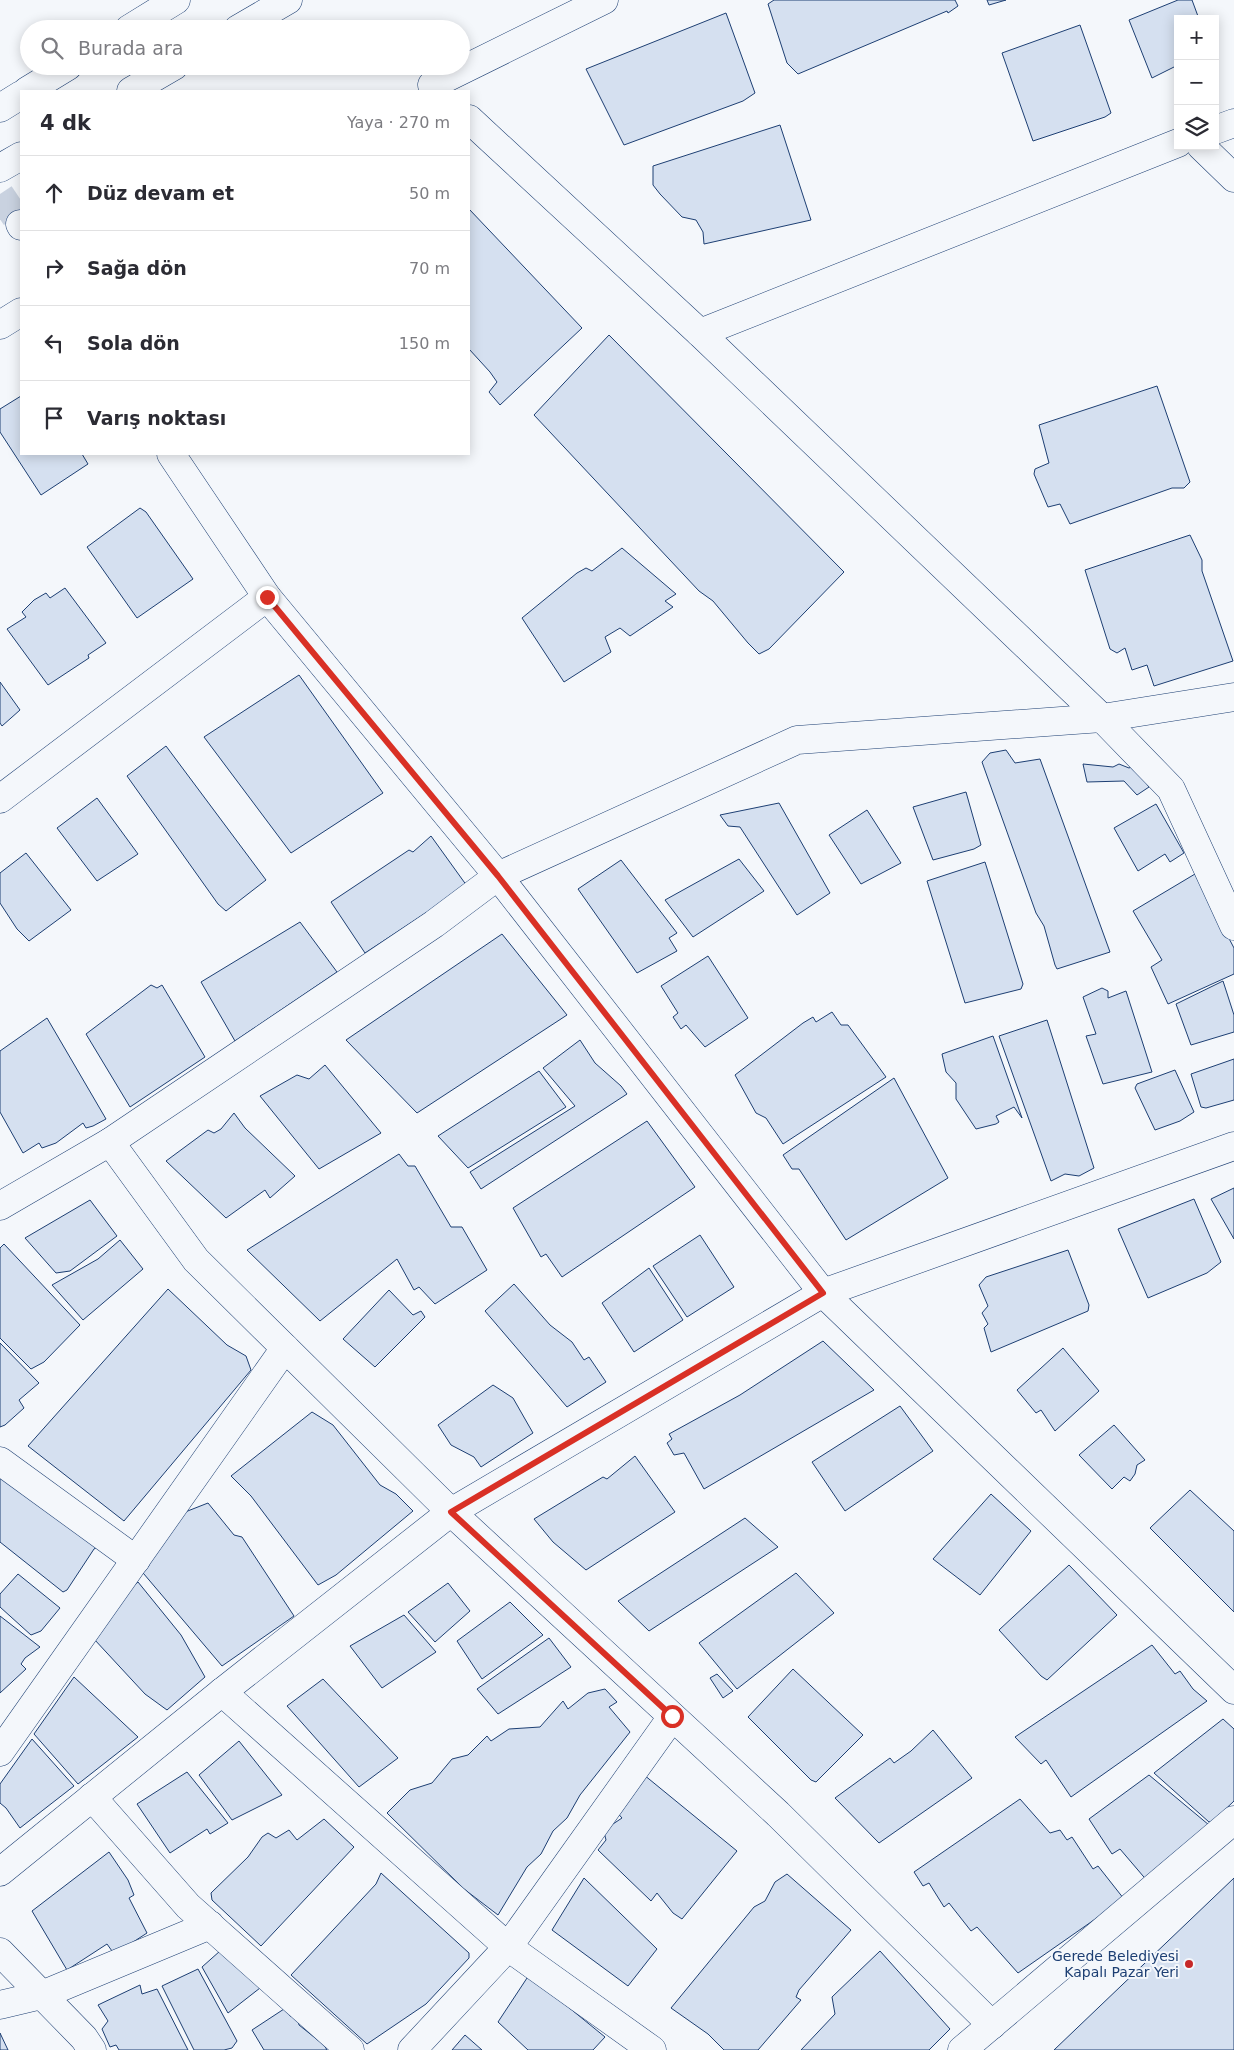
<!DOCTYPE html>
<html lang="tr">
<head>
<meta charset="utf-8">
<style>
	:root { --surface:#fff; --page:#f7f7f7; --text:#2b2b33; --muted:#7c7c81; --line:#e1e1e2 }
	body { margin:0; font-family:"DejaVu Sans",sans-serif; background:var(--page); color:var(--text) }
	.controls { position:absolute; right:15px; top:15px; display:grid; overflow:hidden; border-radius:0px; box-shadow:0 2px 12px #0003 }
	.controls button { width:45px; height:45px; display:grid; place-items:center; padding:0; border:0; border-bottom:1px solid var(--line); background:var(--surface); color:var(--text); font:25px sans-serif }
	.stop { position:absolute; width:15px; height:15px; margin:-11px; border:4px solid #d93025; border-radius:50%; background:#fff }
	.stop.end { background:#d93025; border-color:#fff; box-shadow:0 1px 5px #0008 }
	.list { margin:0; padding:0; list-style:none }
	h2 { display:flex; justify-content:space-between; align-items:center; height:65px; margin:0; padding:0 20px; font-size:21px }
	h2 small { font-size:16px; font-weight:400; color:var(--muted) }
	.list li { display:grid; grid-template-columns:32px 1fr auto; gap:15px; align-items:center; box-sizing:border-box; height:75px; padding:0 20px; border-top:1px solid var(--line) }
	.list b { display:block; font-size:19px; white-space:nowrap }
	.list em { font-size:16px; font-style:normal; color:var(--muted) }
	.icon { flex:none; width:28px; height:28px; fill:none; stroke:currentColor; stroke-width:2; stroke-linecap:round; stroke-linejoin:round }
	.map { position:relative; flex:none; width:1234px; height:2050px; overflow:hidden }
	.search { position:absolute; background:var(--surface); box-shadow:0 2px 12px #0003; left:20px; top:20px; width:450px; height:55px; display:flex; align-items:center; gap:12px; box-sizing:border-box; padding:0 18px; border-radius:28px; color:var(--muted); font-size:19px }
	.panel { position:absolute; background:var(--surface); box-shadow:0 2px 12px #0003; left:20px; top:90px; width:450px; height:365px; border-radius:0px }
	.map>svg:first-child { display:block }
	.building { fill:#d5e0f0; stroke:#1d3f73 }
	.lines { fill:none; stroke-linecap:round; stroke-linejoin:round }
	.minor-tunnel { stroke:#c9d2e0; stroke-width:28; stroke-dasharray:28 14; stroke-linecap:butt }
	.minor-casing { stroke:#1d3f73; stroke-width:29 }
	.trunk-casing { stroke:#1d3f73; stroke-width:29 }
	.minor { stroke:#f4f7fb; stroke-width:28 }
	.trunk { stroke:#f4f7fb; stroke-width:28 }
	.route { stroke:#d93025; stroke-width:6 }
	.poi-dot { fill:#c62828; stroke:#f4f7fb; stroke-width:2 }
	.labels { text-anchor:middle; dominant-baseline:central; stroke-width:4; stroke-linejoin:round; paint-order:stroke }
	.poi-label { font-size:14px; fill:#1d3f73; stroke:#f4f7fb; text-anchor:end }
</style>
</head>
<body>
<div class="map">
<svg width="1234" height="2050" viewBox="0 0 1234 2050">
	<rect width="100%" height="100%" fill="#f4f7fb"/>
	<g class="building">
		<polygon points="774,0 955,0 958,6 948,13 947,11 798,74 787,63 768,4"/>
		<polygon points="987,0 1006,0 989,5"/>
		<polygon points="1178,0 1192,0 1199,19 1178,19 1178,65 1152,78 1129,20"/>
		<polygon points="726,13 755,93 743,101 624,145 586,69"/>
		<polygon points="1080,25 1111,113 1105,117 1033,141 1002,53"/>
		<polygon points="780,125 811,220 704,244 703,232 696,220 682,217 660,194 653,185 653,166"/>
		<polygon points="469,209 582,328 500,405 489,392 497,382 490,372 469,349"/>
		<polygon points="609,335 844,572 769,649 759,654 748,643 713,601 699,591 534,415"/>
		<polygon points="1157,386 1190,482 1184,488 1172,488 1070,524 1060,504 1048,507 1034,474 1035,469 1049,463 1039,425"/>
		<polygon points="21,396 21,454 82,454 88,464 41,495 0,432 0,409"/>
		<polygon points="140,508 146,512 193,579 137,618 87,547"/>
		<polygon points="1190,535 1202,560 1202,571 1233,661 1154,686 1147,665 1132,670 1125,648 1117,653 1110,649 1085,570"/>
		<polygon points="622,548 676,594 665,601 673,607 630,636 620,628 605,637 611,652 564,682 522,618 577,573 586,568 592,571"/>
		<polygon points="65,588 106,643 88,655 89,658 48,685 7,629 26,617 22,612 34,600 46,593 50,598"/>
		<polygon points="299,675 383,793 291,853 204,737"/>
		<polygon points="0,682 20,710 2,726 0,723"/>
		<polygon points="166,746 266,880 226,911 218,904 127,776"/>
		<polygon points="1006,750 1015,763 1040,759 1110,952 1057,969 1055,965 1044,926 1036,913 982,762 990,753"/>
		<polygon points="1083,764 1113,767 1119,764 1129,768 1135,765 1149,787 1137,795 1124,781 1087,782"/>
		<polygon points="966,792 981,845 974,849 933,860 913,807"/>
		<polygon points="97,798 138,854 97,881 57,828"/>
		<polygon points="779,803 830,893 797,915 740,827 728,826 720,815"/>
		<polygon points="1156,804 1184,853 1170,862 1165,854 1138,871 1114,828"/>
		<polygon points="867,810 901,863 861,884 829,835"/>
		<polygon points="431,836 467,886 365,953 331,902 409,850 413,852"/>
		<polygon points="26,853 71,910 29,941 17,929 0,903 0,873"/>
		<polygon points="739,859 764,891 693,937 665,900"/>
		<polygon points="621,860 677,933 669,938 677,951 637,973 578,889"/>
		<polygon points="985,862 1023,984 1021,989 965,1003 927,881"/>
		<polygon points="1195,874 1234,948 1234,974 1168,1004 1151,967 1162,960 1133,911"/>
		<polygon points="300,922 337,972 235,1041 201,982"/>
		<polygon points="502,934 567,1015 417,1113 346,1040"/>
		<polygon points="708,956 748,1018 705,1047 686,1025 681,1029 673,1017 678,1013 661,986"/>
		<polygon points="1223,981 1234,1015 1234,1032 1191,1045 1176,1004"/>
		<polygon points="151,985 157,988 162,985 205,1057 130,1107 86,1034"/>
		<polygon points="1102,988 1108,991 1108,998 1126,991 1152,1072 1103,1084 1086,1036 1096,1034 1083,997"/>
		<polygon points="832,1012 841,1025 848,1025 886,1077 783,1144 766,1118 756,1113 735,1075 803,1023 813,1017 816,1022"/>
		<polygon points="47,1018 106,1119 93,1126 86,1128 83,1123 56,1143 42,1148 39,1143 23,1153 0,1112 0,1051"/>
		<polygon points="1047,1020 1094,1168 1079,1176 1065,1174 1051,1181 999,1036"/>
		<polygon points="993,1036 1022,1118 1014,1107 996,1116 999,1122 996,1124 976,1129 956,1099 956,1083 946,1072 942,1054"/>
		<polygon points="580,1040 595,1063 621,1086 627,1094 481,1189 470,1172 575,1106 543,1068"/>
		<polygon points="1234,1059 1234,1100 1206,1108 1201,1107 1191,1074"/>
		<polygon points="325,1065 381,1133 319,1169 260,1096 297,1075 309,1079"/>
		<polygon points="1175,1070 1194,1112 1180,1121 1155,1130 1135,1088 1137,1084"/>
		<polygon points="539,1071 566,1107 468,1168 438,1136"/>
		<polygon points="894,1078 948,1178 846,1240 799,1169 792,1169 783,1155"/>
		<polygon points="234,1113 245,1128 295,1176 270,1198 265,1190 226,1218 166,1161 208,1130 214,1133 221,1129"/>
		<polygon points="647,1121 695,1187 562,1277 546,1254 541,1257 513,1208"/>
		<polygon points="399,1154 408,1166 415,1166 451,1227 462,1227 487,1270 435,1304 419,1287 414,1290 397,1259 320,1321 247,1250"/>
		<polygon points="1234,1188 1234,1239 1211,1199"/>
		<polygon points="1194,1199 1221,1262 1207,1273 1148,1298 1118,1229"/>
		<polygon points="90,1200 117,1236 70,1271 56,1273 25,1238"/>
		<polygon points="700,1235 734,1287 687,1317 653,1266"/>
		<polygon points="120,1240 143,1269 83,1320 52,1285 98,1259"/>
		<polygon points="4,1244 80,1325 44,1362 31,1369 0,1338 0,1248"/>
		<polygon points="1068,1250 1089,1305 1088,1311 991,1352 984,1328 988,1324 982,1313 988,1306 979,1285 986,1277"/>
		<polygon points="649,1268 683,1320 634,1352 602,1303"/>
		<polygon points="514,1284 550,1325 572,1342 584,1360 589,1357 606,1382 567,1407 485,1311"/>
		<polygon points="168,1289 227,1345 246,1356 251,1370 124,1521 28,1446"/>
		<polygon points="389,1290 413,1315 421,1311 425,1317 375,1367 343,1339"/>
		<polygon points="823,1341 874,1390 704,1489 684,1453 674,1455 667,1443 672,1439 669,1434 740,1395"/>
		<polygon points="0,1343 39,1383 19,1400 24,1408 5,1425 0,1427"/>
		<polygon points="1063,1348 1099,1391 1055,1431 1041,1410 1036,1413 1017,1390"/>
		<polygon points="493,1385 513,1398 533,1433 481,1467 474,1457 451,1445 438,1425"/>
		<polygon points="900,1406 933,1451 845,1511 812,1462"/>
		<polygon points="312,1412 333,1425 380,1485 396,1494 413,1511 336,1575 318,1585 251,1496 231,1476"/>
		<polygon points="1114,1425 1145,1460 1137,1465 1135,1474 1130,1481 1124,1477 1112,1489 1079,1455"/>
		<polygon points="635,1456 675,1512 586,1570 553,1542 534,1519 603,1477 607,1479"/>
		<polygon points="0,1476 102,1544 94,1549 67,1590 63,1592 0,1542"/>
		<polygon points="1190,1490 1234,1531 1234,1612 1150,1528"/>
		<polygon points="991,1494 1031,1531 980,1595 933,1559"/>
		<polygon points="208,1503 234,1535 242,1537 294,1616 222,1666 138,1567 180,1514"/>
		<polygon points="745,1518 778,1547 649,1631 618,1601"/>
		<polygon points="1069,1565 1117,1615 1047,1680 1041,1676 999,1630"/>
		<polygon points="796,1573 834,1613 737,1689 699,1643"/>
		<polygon points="18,1574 60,1608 41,1631 31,1635 0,1607 0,1594"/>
		<polygon points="138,1582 181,1635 205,1677 167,1710 145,1694 94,1639 107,1606"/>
		<polygon points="448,1583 470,1611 435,1642 408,1612"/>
		<polygon points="510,1602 543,1635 482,1679 457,1641"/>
		<polygon points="404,1615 436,1652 382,1688 350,1646"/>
		<polygon points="0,1616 40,1647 25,1658 21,1664 26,1669 0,1693"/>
		<polygon points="549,1638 571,1667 498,1714 477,1689"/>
		<polygon points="1152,1645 1175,1674 1180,1671 1193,1689 1207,1701 1071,1797 1046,1760 1041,1764 1015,1737"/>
		<polygon points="793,1669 863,1735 816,1782 811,1780 748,1717"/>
		<polygon points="717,1674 733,1691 723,1698 710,1678"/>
		<polygon points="74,1677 138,1737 78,1784 34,1734"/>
		<polygon points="323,1679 398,1758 359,1787 287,1706"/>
		<polygon points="605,1689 617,1702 609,1707 630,1732 580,1795 567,1818 553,1831 541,1854 527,1867 498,1915 464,1889 387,1813 410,1790 432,1783 452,1759 468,1755 487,1736 491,1741 509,1729 540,1727 563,1701 568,1709 588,1693"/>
		<polygon points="1223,1719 1234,1729 1234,1801 1213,1821 1209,1822 1154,1773"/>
		<polygon points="933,1730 972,1778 879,1843 835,1798 890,1758 894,1763 911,1751"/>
		<polygon points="32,1739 74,1786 20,1828 6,1808 0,1803 0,1784"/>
		<polygon points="239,1741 282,1795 232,1820 199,1775"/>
		<polygon points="638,1770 737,1851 682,1919 673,1913 657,1893 651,1901 598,1850 606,1840 603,1828 606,1821 613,1824 622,1818 614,1809"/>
		<polygon points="187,1772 228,1823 210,1834 207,1829 170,1853 137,1804"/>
		<polygon points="1149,1775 1209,1825 1149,1883 1120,1849 1112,1854 1089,1819"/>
		<polygon points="1020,1799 1050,1833 1060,1830 1067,1840 1072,1837 1093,1869 1098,1866 1124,1899 1018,1973 977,1927 971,1931 949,1903 944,1907 929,1883 923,1886 914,1872"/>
		<polygon points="324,1819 354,1847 261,1946 212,1900 211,1893 248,1857 262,1837 268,1833 276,1838 289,1830 297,1840"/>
		<polygon points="109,1852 128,1880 134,1895 129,1898 147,1933 127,1946 112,1951 107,1944 67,1970 32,1911"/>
		<polygon points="381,1873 469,1953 469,1958 426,2004 367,2044 291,1975 376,1884"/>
		<polygon points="787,1874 851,1930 799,1990 796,1997 801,2000 758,2050 724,2050 708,2034 671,2008 754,1907 765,1901 775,1882"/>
		<polygon points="584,1878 657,1949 628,1986 552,1930"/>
		<polygon points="1234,1878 1234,2050 1054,2050"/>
		<polygon points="220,1951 260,1988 228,2013 202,1967"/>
		<polygon points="880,1951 950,2029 929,2050 801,2050 835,2014 832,1997"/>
		<polygon points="198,1969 237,2041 232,2048 224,2050 194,2050 162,1986"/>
		<polygon points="529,1975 605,2037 593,2050 528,2050 498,2022"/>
		<polygon points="140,1985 142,1994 157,1989 188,2050 119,2050 116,2045 110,2047 102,2029 108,2021 98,2005"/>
		<polygon points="284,2009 290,2010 290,2016 297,2016 299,2025 324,2045 327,2050 264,2050 252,2030"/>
		<polygon points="0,2033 8,2050 0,2050"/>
		<polygon points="465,2035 482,2050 452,2050"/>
	</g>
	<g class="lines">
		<polyline class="minor-tunnel" points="0,194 20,224"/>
		<g class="minor-casing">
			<g id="minor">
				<polyline points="432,85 604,0"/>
				<polyline points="469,119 700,333 1102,718 1171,789 1234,926"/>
				<polyline points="1215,130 1234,123"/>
				<polyline points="1201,146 1234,178"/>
				<polyline points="20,224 21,226"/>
				<polyline points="0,325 21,312"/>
				<polyline points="700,333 1178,143"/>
				<polyline points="171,454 267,597 498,876 823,1293 1234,1690"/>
				<polyline points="0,799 267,597"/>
				<polyline points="110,1142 196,1260 451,1512 778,1814 992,2025"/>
				<polyline points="0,1206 110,1142 434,924 498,876 797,740 1102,718 1234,697"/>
				<polyline points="0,1461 136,1560"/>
				<polyline points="222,1692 508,1947 412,2050"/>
				<polyline points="0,1752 285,1348"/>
				<polyline points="92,1797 188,1906 350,2050"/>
				<polyline points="0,1872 222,1692 451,1512 823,1293 1234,1146"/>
				<polyline points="0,1952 84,2038 92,2050"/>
				<polyline points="0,2005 42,1995 210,1925"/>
				<polyline points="652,2050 508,1947 672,1717"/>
				<polyline points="962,2050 1234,1820"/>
			</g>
		</g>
		<g class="trunk-casing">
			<g id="trunk">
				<polyline points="129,29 176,0"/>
				<polyline points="238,29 288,0"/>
				<polyline points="27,91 68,66"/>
				<polyline points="131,91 174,66"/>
				<polyline points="0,108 21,95"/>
				<polyline points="0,168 21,156"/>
			</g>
		</g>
		<use href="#minor" class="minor"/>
		<use href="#trunk" class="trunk"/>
	</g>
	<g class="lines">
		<polyline class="route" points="267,597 498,876 823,1293 451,1512 672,1716"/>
	</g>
	<circle class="poi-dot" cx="1189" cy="1964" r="5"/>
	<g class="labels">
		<g class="poi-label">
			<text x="1179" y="1956">Gerede Belediyesi<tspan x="1179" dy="16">Kapalı Pazar Yeri</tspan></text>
		</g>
	</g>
</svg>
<div class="controls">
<button>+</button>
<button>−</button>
<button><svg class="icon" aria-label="layers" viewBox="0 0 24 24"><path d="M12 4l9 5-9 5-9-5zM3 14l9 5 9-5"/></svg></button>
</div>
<div class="stop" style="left:672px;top:1716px"></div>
<div class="stop end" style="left:267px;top:597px"></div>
<div class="search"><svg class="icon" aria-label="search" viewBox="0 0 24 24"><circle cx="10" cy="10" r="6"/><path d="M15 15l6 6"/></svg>Burada ara</div>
<section class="panel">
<h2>4 dk<small>Yaya · 270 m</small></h2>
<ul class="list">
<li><svg class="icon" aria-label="ahead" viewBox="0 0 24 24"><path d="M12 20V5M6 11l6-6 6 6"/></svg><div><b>Düz devam et</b></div><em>50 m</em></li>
<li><svg class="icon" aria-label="right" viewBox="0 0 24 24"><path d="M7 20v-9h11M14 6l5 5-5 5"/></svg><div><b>Sağa dön</b></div><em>70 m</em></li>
<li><svg class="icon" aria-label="left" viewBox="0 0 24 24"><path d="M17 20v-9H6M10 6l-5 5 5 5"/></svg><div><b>Sola dön</b></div><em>150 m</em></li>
<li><svg class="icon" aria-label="arrive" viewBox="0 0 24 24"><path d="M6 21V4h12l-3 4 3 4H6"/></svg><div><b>Varış noktası</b></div></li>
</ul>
</section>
</div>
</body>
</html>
